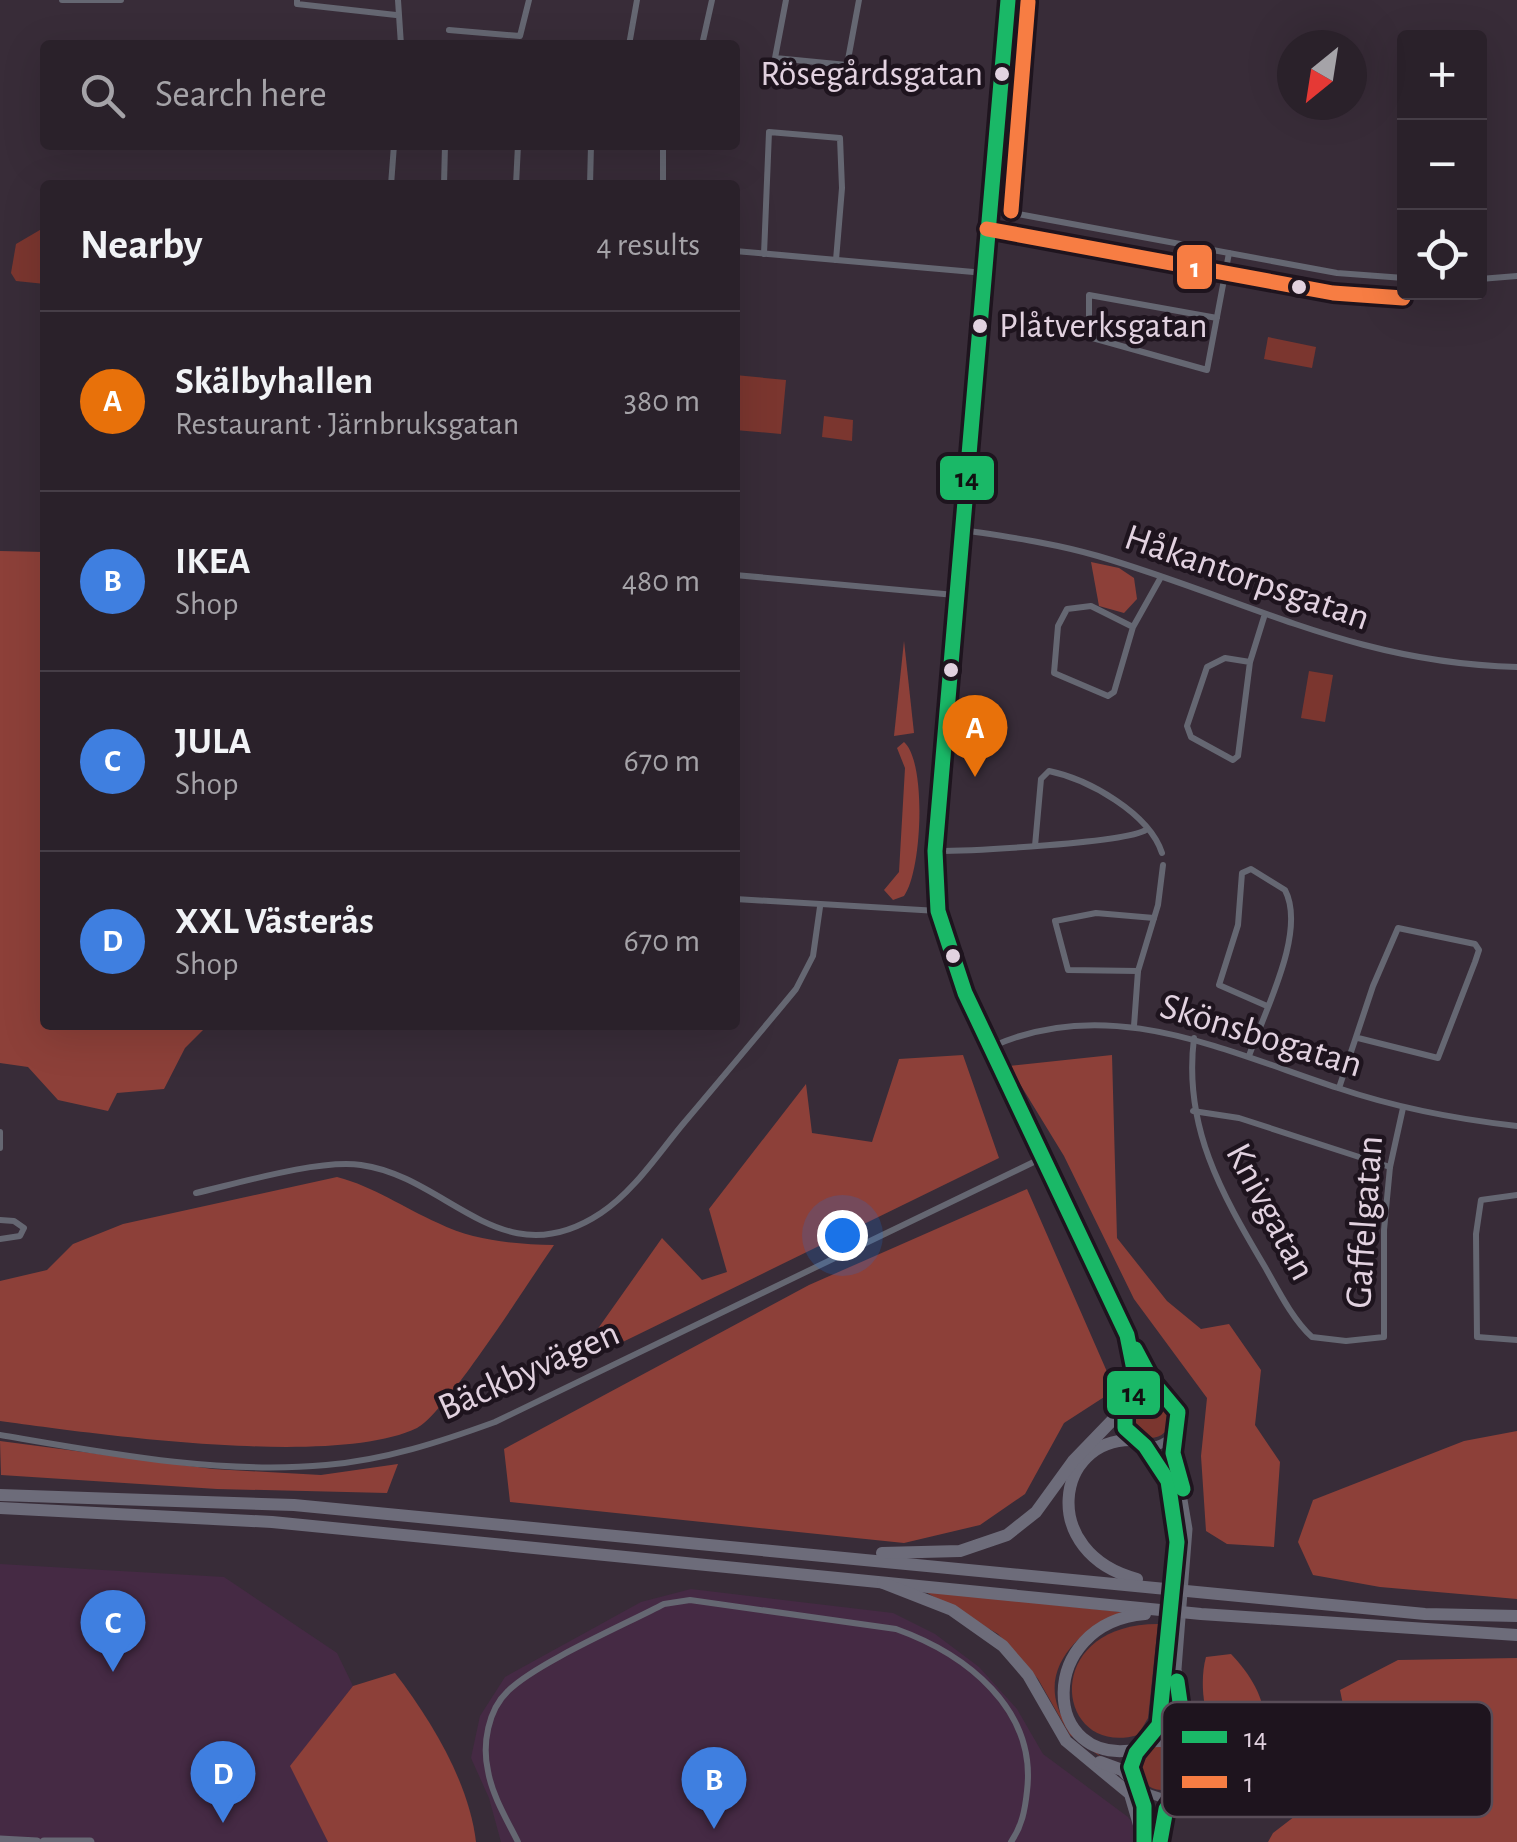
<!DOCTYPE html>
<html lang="en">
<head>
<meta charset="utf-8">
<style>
	:root { --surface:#2a212a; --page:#362e36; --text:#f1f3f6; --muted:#a5a3a8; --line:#463e47; --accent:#8bbbb9 }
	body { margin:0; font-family:"Alegreya Sans",sans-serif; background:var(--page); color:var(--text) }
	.controls { position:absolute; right:30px; top:30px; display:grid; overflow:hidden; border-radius:10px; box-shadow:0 10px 40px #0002 }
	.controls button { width:90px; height:90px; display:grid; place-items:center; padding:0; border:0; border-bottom:2px solid var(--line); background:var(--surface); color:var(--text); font:50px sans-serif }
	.compass { position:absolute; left:1277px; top:30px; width:90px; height:90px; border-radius:50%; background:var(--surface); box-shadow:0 10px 40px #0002; rotate:210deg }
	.you { position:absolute; left:842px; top:1235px; width:35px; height:35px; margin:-25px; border:8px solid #fff; border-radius:50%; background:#1a73e8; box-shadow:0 0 0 15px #1a73e833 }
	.badge { display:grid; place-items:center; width:65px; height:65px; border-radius:50%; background:var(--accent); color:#fff; font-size:32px; font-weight:700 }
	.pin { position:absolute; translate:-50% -82px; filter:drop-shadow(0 2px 5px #0008) }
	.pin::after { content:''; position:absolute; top:52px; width:35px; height:30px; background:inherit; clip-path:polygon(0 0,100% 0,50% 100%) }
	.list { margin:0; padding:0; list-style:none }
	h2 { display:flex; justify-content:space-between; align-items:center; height:130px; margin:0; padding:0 40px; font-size:42px }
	h2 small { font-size:32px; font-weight:400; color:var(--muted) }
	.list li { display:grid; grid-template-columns:65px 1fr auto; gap:30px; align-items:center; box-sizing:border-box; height:180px; padding:0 40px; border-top:2px solid var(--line) }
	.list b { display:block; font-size:38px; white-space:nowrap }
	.list p { margin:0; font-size:32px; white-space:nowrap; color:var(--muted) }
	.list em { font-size:32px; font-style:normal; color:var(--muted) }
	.icon { flex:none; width:55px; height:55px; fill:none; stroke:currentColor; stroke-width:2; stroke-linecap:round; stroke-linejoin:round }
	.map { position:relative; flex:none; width:1517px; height:1842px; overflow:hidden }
	.search { position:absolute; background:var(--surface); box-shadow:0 10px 40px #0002; left:40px; top:40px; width:700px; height:110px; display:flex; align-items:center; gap:25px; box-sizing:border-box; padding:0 35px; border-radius:10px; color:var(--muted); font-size:38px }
	.panel { position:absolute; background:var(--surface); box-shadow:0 10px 40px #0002; left:40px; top:180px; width:700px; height:850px; border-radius:10px }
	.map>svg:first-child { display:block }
	.built { fill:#452a44 }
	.green { fill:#7b362f }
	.forest { fill:#8d4039 }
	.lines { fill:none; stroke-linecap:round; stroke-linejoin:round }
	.street { stroke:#656772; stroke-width:6 }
	.secondary { stroke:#686875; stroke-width:9 }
	.highway { stroke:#6d6c7a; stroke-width:12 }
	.bus-1-casing { stroke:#1e141e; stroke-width:22 }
	.bus-2-casing { stroke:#1e141e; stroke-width:22 }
	.bus-1 { stroke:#1ab867; stroke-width:15 }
	.bus-2 { stroke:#f77d43; stroke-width:15 }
	.bus-dot { fill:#e2d2e0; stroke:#1e141e; stroke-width:4 }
	.labels { text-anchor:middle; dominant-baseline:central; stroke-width:9; stroke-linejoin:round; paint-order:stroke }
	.bus-label { font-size:36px; fill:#e2d2e0; stroke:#1e141e; text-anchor:end }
	.street-label { font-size:38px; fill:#e2d2e0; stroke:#1e141e }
	.key { fill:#1e141e; stroke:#594d58; stroke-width:2.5 }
	.key-label { font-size:28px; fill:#e2d2e0 }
	.line-badge { stroke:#1e141e; stroke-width:4 }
	.badge-label { font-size:28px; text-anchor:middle; font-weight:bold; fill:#fff }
	.pale-badge-label { font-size:28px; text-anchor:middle; font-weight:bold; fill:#111 }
</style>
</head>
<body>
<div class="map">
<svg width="1517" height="1842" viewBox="0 0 1517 1842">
	<rect width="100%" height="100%" fill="#382c38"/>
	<g class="built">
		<polygon points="0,1564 224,1577 337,1653 353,1686 291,1766 328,1842 0,1842"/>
		<polygon points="691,1589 893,1613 935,1634 979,1667 1017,1709 1043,1754 1128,1817 1147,1842 501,1842 489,1798 471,1758 480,1716 505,1677 641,1602"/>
	</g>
	<g class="green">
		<polygon points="45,227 45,284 16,281 11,273 16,244"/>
		<polygon points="1268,337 1316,347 1312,368 1264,359"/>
		<polygon points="735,375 786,380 781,434 735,430"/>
		<polygon points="824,416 853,420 852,441 822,437"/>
		<polygon points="1309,671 1333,675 1325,722 1301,718"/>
		<circle cx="1151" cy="1419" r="19"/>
		<path d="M924,1591L1122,1612C1075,1631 1032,1675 1068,1727C1077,1740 1095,1749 1101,1757L1070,1735L1038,1679L998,1634Z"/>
		<path d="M1158,1624L1148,1718L1138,1735C1055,1759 1038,1624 1158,1624Z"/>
		<circle cx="1161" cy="1768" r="22"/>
	</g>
	<g class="forest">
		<polygon points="0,551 45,552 45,1025 208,1025 185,1048 164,1089 117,1093 108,1111 58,1100 28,1067 0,1063"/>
		<polygon points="1091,562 1119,568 1134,578 1137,599 1124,613 1099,606"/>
		<polygon points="904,641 914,733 894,736"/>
		<path d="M904,742C927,762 922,872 904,896L893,900L884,890L899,872L905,768L897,748Z"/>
		<polygon points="963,1055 999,1158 592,1357 585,1347 662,1238 702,1280 727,1272 709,1209 806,1084 812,1133 872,1142 899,1059"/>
		<polygon points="1112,1055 1117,1238 1167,1301 1201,1329 1229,1324 1261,1370 1255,1425 1280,1462 1274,1547 1227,1544 1206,1531 1201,1456 1207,1398 1134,1299 1064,1156 1009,1066"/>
		<path d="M337,1177C375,1187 402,1207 438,1223C474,1241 514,1244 554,1245C531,1278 445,1414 417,1428C334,1468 95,1434 0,1421V1281L47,1270L73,1244L123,1224Z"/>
		<polygon points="1027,1189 1115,1390 1064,1423 1025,1494 980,1525 904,1543 510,1502 504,1449 809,1285"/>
		<polygon points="1517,1431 1517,1599 1380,1587 1313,1575 1298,1542 1313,1500 1464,1441"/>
		<polygon points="0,1441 213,1469 321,1475 398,1464 387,1493 217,1489 1,1475"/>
		<path d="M1231,1654C1259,1683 1278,1722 1253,1759L1235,1763C1207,1741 1197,1690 1206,1657Z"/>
		<polygon points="1517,1658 1517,1842 1268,1842 1273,1833 1312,1803 1352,1749 1340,1690 1398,1660"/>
		<path d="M395,1673C431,1720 469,1782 476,1842H328L290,1766L353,1686Z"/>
	</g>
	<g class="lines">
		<g class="street">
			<polyline points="62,0 121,0"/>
			<polyline points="297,0 297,4 396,15"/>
			<polyline points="398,0 401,45"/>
			<polyline points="786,0 775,58 847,65 859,0"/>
			<polyline points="449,30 520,36 529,0"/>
			<polyline points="629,45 637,0"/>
			<polyline points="702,45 712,0"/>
			<polyline points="391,185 394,145"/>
			<polyline points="444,185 445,145"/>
			<polyline points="516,185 518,145"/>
			<polyline points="590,185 591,145"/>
			<polyline points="663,185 663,145"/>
			<polyline points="991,209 1337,273 1404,278"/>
			<polyline points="735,251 985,273"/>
			<polyline points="764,254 769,132 840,138 842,188 836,260"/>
			<polyline points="1480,279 1517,276"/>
			<polyline points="1217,318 1089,295 1089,337 1207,370 1229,253"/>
			<path d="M963,530C1008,537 1054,543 1098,556C1248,600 1354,663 1517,667"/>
			<polyline points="735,575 955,595"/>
			<polyline points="1133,627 1091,606 1067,609 1058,626 1054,673 1108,696 1114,692 1133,627 1161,577"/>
			<polyline points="1250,662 1225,658 1207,667 1187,726 1191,737 1233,760 1238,756 1250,662 1264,617"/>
			<path d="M1035,846L1041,779L1049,771C1088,779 1149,813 1162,853"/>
			<path d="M935,851C966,851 1132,843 1147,829"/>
			<polyline points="735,899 938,911"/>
			<polyline points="1138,971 1068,970 1055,921 1096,913 1154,918"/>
			<polyline points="1134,1026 1138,971 1158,905 1163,865"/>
			<path d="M1194,1038C1183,1126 1221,1193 1265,1267C1278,1290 1293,1320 1312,1337L1346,1341L1384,1337V1230L1390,1167L1403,1108"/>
			<path d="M991,1047C1109,993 1225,1051 1338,1088C1397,1108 1455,1119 1517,1126"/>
			<path d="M1249,1056C1264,1012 1307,932 1285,890L1251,869L1242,873L1238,925L1219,985L1267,1006"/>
			<polyline points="1339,1088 1373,986 1398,928 1475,944 1479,950 1475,962 1438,1058 1358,1038"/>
			<polyline points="1193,1111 1239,1118 1390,1167"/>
			<polyline points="0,1132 0,1148"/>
			<path d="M196,1193C239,1183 319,1159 361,1165C449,1177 502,1279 601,1213C634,1191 658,1154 683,1124C721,1079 759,1034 796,989L813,956L820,907"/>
			<polyline points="1517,1195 1481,1200 1476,1234 1477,1337 1517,1340"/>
			<polyline points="0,1220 14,1221 24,1228 20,1236 0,1239"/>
			<path d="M0,1435C105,1453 220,1475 326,1465C385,1460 440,1442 495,1422L1042,1158"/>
			<path d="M518,1842C507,1820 492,1795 488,1771C482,1744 488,1710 508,1691C536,1663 626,1624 664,1604L690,1600L896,1629C966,1654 1037,1709 1027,1791C1025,1810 1022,1826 1011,1842"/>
		</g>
		<g class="secondary">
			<path d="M1008,0L935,851L938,911L965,993L1139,1358C1151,1379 1202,1423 1163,1443C1153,1449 1143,1446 1133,1440L1124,1421L1128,1404L1146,1392L1168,1397"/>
			<polyline points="1133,1354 1134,1398"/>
			<polyline points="1145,1446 1172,1493 1176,1554 1159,1725 1136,1753 1131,1767 1141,1791 1162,1798 1182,1789 1190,1766 1177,1669 1188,1529 1172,1436"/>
			<polyline points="1146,1743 1173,1742 1188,1757"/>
			<polyline points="1141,1791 1145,1833"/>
			<polyline points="0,1840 37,1842"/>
			<polyline points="44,1842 90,1842"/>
			<polyline points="1160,1842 1162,1821 1174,1797"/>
		</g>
		<g class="highway">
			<path d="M1133,1440C1055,1438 1038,1553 1137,1579"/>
			<polyline points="0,1495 294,1505 1425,1614 1517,1616"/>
			<polyline points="0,1508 272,1522 1201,1614 1517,1635"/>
			<polyline points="882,1553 960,1551 1007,1535 1036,1512 1073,1461 1128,1404"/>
			<polyline points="883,1583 952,1610 1003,1646 1028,1675 1066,1741 1130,1794 1144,1842"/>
			<path d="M1139,1749C1039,1770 1036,1623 1145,1614"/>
			<polyline points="1100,1762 1122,1770 1136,1785"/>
		</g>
		<g class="bus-1-casing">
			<g id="bus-1">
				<polyline points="1008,0 935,851 938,911 965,993 1127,1335 1137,1385 1125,1413 1125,1428 1145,1446 1168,1481 1177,1542 1159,1725 1136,1753 1131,1767 1144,1806 1144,1842"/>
				<polyline points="1135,1349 1152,1381 1178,1412 1173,1453 1183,1489"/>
				<polyline points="1160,1842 1166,1809 1190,1772 1177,1681"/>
			</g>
		</g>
		<g class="bus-2-casing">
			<g id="bus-2">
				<polyline points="1011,211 1028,2"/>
				<polyline points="987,229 1333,293 1403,298"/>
			</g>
		</g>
		<use href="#bus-1" class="bus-1"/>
		<use href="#bus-2" class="bus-2"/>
	</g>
	<g class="bus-dot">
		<circle cx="1002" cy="74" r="9"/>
		<circle cx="1299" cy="287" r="9"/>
		<circle cx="980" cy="326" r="9"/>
		<circle cx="951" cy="670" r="9"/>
		<circle cx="953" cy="956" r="9"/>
	</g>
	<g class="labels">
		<g class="bus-label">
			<text x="983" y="74">Rösegårdsgatan</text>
			<text x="999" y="326" text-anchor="start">Plåtverksgatan</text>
		</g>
		<g class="street-label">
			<text transform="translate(1247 578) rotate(19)">Håkantorpsgatan</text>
			<text transform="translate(1261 1036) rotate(17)">Skönsbogatan</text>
			<text transform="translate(1270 1212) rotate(62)">Knivgatan</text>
			<text transform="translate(1365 1222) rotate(-86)">Gaffelgatan</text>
			<text transform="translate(529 1371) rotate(-24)">Bäckbyvägen</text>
		</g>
	</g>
	<rect x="1162" y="1702" width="330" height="115" rx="15" class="key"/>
	<rect x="1182" y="1731" width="45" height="12" fill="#1ab867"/>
	<rect x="1182" y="1776" width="45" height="12" fill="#f77d43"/>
	<g class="key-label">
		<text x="1244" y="1747">14</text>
		<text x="1244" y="1792">1</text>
	</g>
	<g class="line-badge">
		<rect x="1175" y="243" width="39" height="48" rx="10" fill="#f77d43"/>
		<rect x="938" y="454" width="58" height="48" rx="10" fill="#1ab867"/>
		<rect x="1105" y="1369" width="57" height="48" rx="10" fill="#1ab867"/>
	</g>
	<g class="badge-label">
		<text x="1195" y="277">1</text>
	</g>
	<g class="pale-badge-label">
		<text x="967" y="487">14</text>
		<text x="1134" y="1402">14</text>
	</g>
</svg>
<div class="controls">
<button>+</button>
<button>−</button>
<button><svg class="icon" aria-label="locate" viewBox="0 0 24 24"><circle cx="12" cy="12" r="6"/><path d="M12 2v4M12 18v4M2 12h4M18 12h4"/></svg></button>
</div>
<svg class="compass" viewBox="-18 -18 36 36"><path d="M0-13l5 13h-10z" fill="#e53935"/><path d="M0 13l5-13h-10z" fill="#a5a3a8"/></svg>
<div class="you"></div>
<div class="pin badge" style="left:975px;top:777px;background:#e8710a">A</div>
<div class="pin badge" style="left:714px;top:1829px;background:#3f7fe0">B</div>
<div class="pin badge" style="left:113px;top:1672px;background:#3f7fe0">C</div>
<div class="pin badge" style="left:223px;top:1823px;background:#3f7fe0">D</div>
<div class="search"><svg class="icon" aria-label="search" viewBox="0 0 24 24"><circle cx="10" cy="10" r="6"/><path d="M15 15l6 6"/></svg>Search here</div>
<section class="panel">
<h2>Nearby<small>4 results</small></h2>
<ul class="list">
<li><span class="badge" style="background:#e8710a">A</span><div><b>Skälbyhallen</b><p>Restaurant · Järnbruksgatan</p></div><em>380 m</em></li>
<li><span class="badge" style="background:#3f7fe0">B</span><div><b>IKEA</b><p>Shop</p></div><em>480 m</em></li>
<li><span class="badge" style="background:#3f7fe0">C</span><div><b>JULA</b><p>Shop</p></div><em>670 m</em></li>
<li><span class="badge" style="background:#3f7fe0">D</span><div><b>XXL Västerås</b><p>Shop</p></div><em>670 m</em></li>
</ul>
</section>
</div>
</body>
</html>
